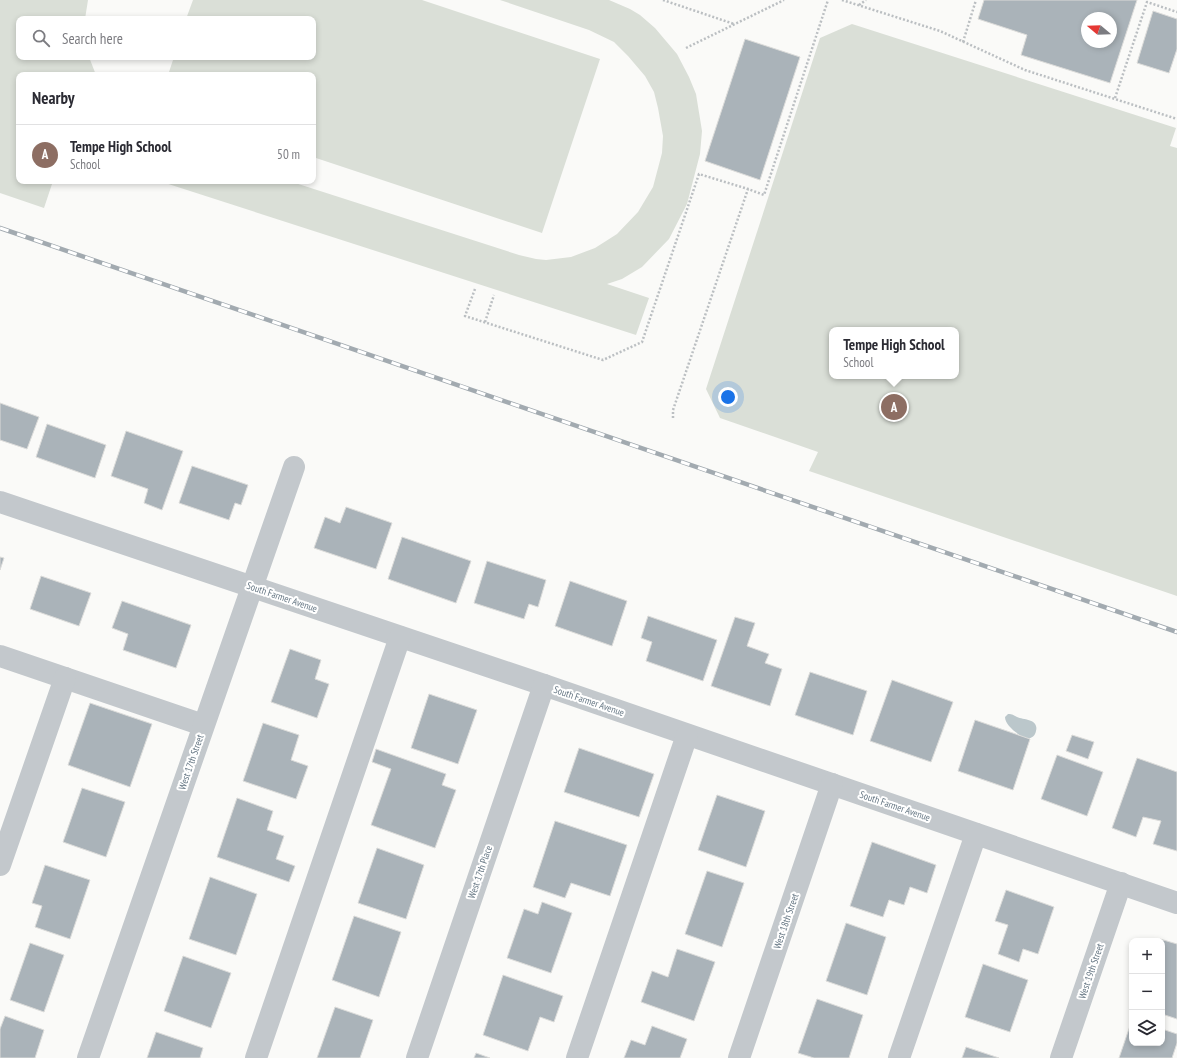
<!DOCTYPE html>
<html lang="en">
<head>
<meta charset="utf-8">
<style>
	:root { --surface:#fff; --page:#f2f2f3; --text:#2b2b33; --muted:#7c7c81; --line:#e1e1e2; --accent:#e4572e }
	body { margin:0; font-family:"PT Sans Narrow",sans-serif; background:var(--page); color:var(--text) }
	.controls { position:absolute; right:12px; bottom:12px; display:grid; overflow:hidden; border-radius:8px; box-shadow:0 2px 6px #0003 }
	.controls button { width:36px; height:36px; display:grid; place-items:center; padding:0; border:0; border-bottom:1px solid var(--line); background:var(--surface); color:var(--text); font:20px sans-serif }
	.compass { position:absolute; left:1081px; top:12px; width:36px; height:36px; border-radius:50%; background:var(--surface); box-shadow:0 2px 6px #0003; rotate:289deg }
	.you { position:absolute; left:728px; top:397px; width:14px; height:14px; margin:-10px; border:3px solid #fff; border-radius:50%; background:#1a73e8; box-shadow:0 0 0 6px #1a73e833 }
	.badge { display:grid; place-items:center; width:26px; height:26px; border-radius:50%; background:var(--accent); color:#fff; font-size:13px; font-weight:700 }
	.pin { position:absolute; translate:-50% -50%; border:2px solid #fff; box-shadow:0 1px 4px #0006 }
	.popup { position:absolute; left:829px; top:327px; width:130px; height:52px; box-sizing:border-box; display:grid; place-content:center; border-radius:8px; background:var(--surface); filter:drop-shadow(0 1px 3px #0005); font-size:13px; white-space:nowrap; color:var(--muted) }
	.popup b { font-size:15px; color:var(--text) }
	.popup::after { content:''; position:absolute; left:50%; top:100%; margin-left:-8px; border:8px solid transparent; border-top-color:var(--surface) }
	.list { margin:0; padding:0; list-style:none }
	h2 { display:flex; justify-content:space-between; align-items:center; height:52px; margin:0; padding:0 16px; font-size:17px }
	h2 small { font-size:13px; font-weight:400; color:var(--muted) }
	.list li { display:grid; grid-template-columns:26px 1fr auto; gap:12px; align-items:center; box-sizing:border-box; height:60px; padding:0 16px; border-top:1px solid var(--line) }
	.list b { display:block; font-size:15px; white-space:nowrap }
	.list p { margin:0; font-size:13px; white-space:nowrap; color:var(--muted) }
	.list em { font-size:13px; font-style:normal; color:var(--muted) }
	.icon { flex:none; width:22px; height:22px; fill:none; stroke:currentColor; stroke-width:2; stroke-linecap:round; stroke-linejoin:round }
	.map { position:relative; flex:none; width:1177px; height:1058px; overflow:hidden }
	.search { position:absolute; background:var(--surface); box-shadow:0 2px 6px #0003; left:16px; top:16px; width:300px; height:44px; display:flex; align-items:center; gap:10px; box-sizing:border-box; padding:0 14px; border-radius:8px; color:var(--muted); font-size:15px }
	.panel { position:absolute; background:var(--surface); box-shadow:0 2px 6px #0003; left:16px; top:72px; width:300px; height:112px; border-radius:8px }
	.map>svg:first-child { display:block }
	.green { fill:#dadfd7; fill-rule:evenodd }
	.water { fill:#bbc7cb }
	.building { fill:#aab3b9; stroke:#dcdcda; fill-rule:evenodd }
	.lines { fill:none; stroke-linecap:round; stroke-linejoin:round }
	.path { stroke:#bbbfc2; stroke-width:2.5; stroke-dasharray:2 2; stroke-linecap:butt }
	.minor { stroke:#c3c8cc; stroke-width:22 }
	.rail-casing { stroke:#a2aab0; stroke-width:4.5 }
	.rail { stroke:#fff; stroke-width:3; stroke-dasharray:9; stroke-linecap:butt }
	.labels { text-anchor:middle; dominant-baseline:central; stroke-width:4; stroke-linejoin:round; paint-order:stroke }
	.street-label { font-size:10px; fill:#657683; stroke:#fff }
</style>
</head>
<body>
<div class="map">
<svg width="1177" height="1058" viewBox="0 0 1177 1058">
	<rect width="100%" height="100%" fill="#fafaf8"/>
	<g class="green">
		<polygon points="0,0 88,0 85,19 19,19 19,57 89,57 96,75 19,75 19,181 53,181 44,208 0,193"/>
		<polygon points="193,0 422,0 600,59 542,233 313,157 313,75 168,75 174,57 313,57 313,19 186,19"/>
		<polygon points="500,0 609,0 630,9 640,15 655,28 677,54 689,77 696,94 702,131 700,154 687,204 669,239 642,267 622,279 607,284 649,298 636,335 159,181 289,181 519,255 536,259 546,260 571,257 595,248 617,234 638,212 653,187 662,153 663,136 658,108 654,92 645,76 628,56 614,42 589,30"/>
		<path d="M852,24L1176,128L1170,146L1177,148V596L809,471L818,452L720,418L706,389L820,38ZM832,330H956V376H832Z"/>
	</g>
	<path class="water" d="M1008,714C1013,714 1013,715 1017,717C1024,720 1039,719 1036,731C1035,736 1032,738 1027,739C1020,736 1005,726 1005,717Z"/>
	<g class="building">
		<path d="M984,0H1137L1110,83L1021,55L1027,35L978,19ZM1087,18H1111V42H1087Z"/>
		<polygon points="1153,11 1177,19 1177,49 1169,73 1137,63"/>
		<polygon points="745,39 800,57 760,180 705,161"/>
		<polygon points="0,403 39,417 27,449 0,440"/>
		<polygon points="47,424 106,445 95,478 36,457"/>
		<polygon points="126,431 183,451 162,510 144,503 148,489 111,476"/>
		<polygon points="192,466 248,485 241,505 235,503 229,520 179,503"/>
		<polygon points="346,507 392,523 376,569 314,548 325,517 340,523"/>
		<polygon points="402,537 471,561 456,603 388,579"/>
		<polygon points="0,557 4,558 0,570"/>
		<polygon points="487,561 546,580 538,607 529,604 524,619 474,603"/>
		<polygon points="41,576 91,593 79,626 30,609"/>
		<polygon points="570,581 627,601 612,646 555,626"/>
		<polygon points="122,601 191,625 176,668 123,650 128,634 112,628"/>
		<polygon points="648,616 717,640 703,681 646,661 652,642 641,638"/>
		<polygon points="735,617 755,623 747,646 769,654 765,663 782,669 770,706 711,686"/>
		<polygon points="290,649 321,660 315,679 329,684 317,718 271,702"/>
		<polygon points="810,672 867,691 853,735 795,715"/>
		<polygon points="892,680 953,702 931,762 870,741"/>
		<polygon points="429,694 477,710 458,764 411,748"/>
		<polygon points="90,703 152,724 130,787 68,765"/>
		<polygon points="975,720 1030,739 1013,790 958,771"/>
		<polygon points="263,723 299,735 291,760 308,766 296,799 243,781"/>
		<polygon points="1072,735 1094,742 1088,759 1066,751"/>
		<polygon points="579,748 654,774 639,817 564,792"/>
		<polygon points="376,749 446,774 442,785 456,790 435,848 371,825 391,769 372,762"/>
		<polygon points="1057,755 1103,772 1087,816 1041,799"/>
		<polygon points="1137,758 1177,772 1177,851 1153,844 1161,821 1143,817 1136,837 1112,828"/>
		<polygon points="82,788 125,802 106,857 63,842"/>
		<polygon points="717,795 765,811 746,867 698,850"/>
		<polygon points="237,798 273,811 267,830 284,836 276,859 295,866 289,882 217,857"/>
		<polygon points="555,821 627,845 610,896 571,883 565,898 533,887"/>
		<polygon points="872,842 936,865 927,893 910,887 904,905 889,900 883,917 850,906"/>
		<polygon points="377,848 424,865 406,919 358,903"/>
		<polygon points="45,865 90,880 70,939 35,927 42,906 32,903"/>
		<polygon points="707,871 744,883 722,947 685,934"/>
		<polygon points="210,877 257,894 236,955 189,939"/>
		<polygon points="1006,890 1054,907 1038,954 1023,949 1019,962 998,954 1008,925 995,921"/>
		<polygon points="542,902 572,913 551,973 507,958 524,909 538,914"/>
		<polygon points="354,916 401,932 379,997 332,980"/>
		<polygon points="846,923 886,937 867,995 826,981"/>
		<polygon points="1160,939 1177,944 1177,1019 1162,1014 1162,941 1159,941"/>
		<polygon points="30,943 64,955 44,1012 10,1000"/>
		<polygon points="677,949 715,962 694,1021 641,1002 652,971 668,977"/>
		<polygon points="183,956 231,973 211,1028 164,1011"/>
		<polygon points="983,964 1028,980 1010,1032 965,1017"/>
		<polygon points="503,975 563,996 554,1022 540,1017 528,1051 483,1035"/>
		<polygon points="817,999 863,1015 849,1058 814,1058 798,1053"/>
		<polygon points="335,1007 373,1020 360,1058 317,1058"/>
		<polygon points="5,1016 44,1030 35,1058 0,1058 0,1029"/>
		<polygon points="1132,1020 1132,1043 1162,1043 1162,1029 1177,1034 1177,1043 1172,1058 1119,1058"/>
		<polygon points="652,1026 687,1039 680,1058 624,1058 631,1040 645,1045"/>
		<polygon points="156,1032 203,1048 200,1058 147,1058"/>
		<polygon points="966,1047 999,1058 962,1058"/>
		<polygon points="476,1053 490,1058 474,1058"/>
	</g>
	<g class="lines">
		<g class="path">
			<polyline points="663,0 734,24"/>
			<polyline points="842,0 940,31 1025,70 1177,119"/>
			<polyline points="859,5 866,0"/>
			<polyline points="963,42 976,0"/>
			<polyline points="686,48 784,0"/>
			<polyline points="1115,98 1147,2 1177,12"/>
			<polyline points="475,289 465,316 603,360 642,342 699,174 748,189"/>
			<polyline points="485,322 494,295"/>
			<polyline points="673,418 673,410 748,189 764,195 828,0"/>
		</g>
		<g class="minor">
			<polyline points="0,502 544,685 1177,903"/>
			<polyline points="0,656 203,725"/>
			<polyline points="0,865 65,678"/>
			<polyline points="88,1058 294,467"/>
			<polyline points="256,1058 400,637"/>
			<polyline points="417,1058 544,685"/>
			<polyline points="577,1058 687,735"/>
			<polyline points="739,1058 832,784"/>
			<polyline points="899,1058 976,834"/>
			<polyline points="1061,1058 1121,883"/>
		</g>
		<g class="rail-casing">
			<polyline id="rail" points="0,228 1177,632"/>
		</g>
		<use href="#rail" class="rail"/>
	</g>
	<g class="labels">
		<g class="street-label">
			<text transform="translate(282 597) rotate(19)">South Farmer Avenue</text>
			<text transform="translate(589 701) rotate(19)">South Farmer Avenue</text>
			<text transform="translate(191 762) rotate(-71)">West 17th Street</text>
			<text transform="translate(895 806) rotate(19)">South Farmer Avenue</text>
			<text transform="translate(480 872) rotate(-71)">West 17th Place</text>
			<text transform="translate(786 921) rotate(-71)">West 18th Street</text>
			<text transform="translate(1091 971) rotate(-71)">West 19th Street</text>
		</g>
	</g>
</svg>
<div class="controls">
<button>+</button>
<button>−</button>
<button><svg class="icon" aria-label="layers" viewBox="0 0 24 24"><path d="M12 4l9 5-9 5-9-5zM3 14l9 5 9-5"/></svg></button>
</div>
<svg class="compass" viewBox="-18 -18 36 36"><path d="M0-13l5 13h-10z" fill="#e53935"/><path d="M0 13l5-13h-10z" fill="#7c7c81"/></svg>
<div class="you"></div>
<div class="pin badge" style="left:894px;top:407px;background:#8d6e63">A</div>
<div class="popup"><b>Tempe High School</b>School</div>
<div class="search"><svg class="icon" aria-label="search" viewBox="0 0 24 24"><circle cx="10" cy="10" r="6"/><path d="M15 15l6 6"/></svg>Search here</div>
<section class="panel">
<h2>Nearby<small></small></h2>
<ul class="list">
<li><span class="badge" style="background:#8d6e63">A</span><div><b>Tempe High School</b><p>School</p></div><em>50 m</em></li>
</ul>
</section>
</div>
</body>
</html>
